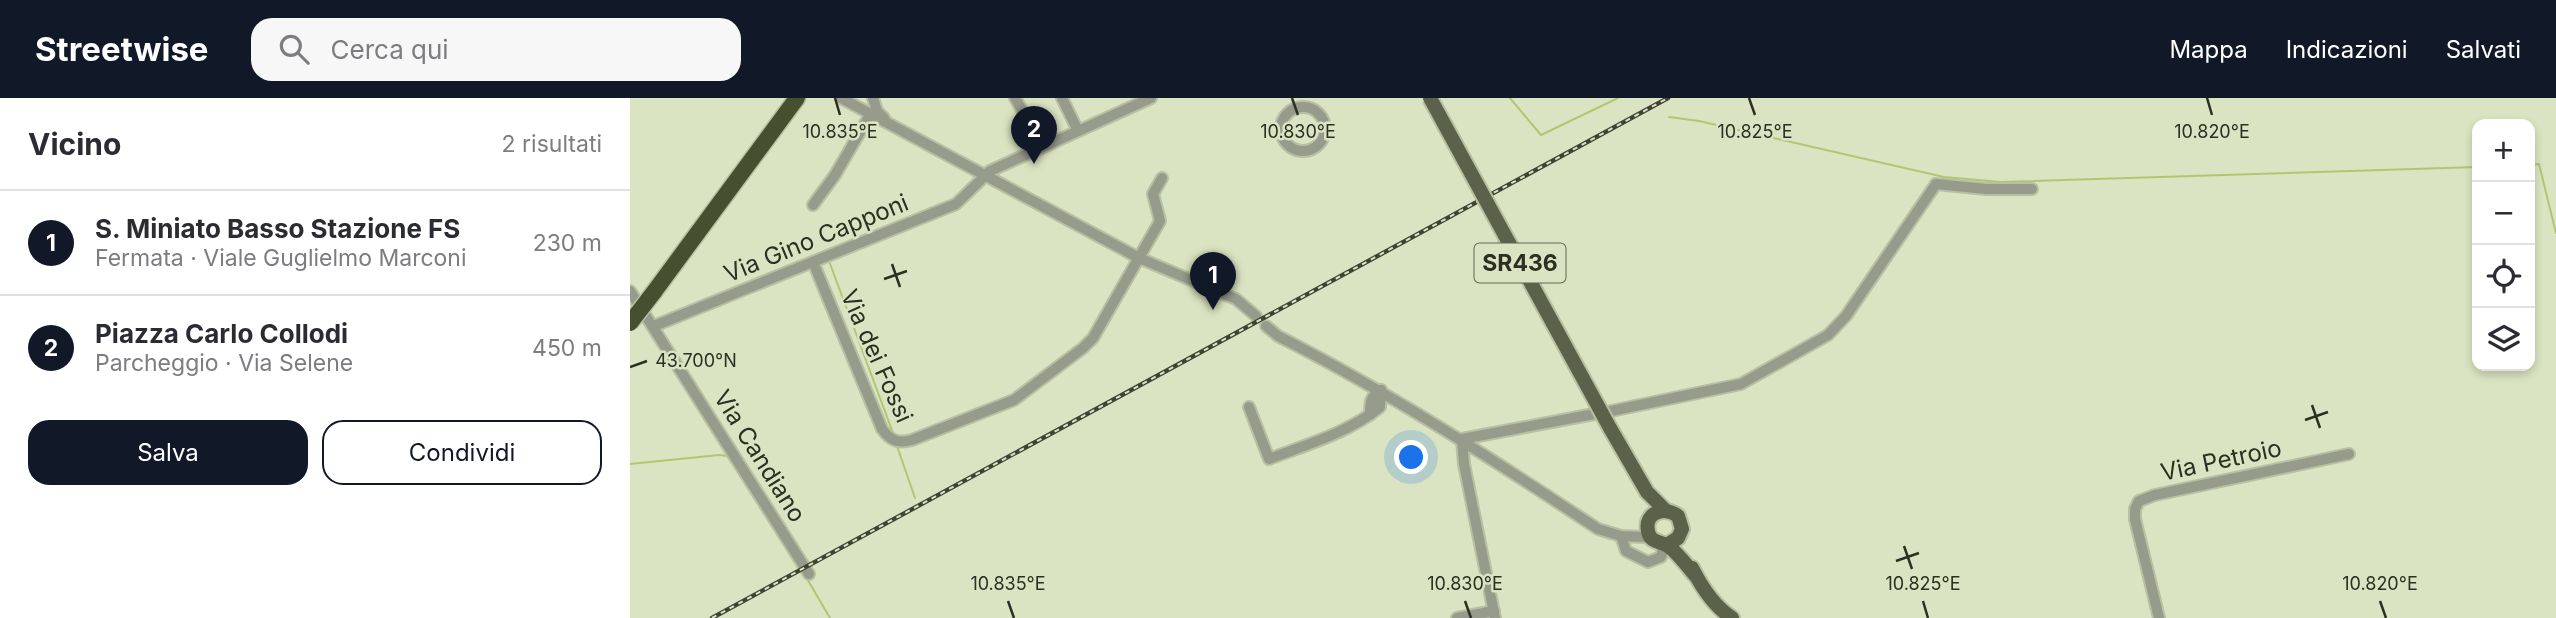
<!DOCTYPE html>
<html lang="it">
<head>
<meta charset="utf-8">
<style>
	:root { --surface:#fff; --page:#f7f7f7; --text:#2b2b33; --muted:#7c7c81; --line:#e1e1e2; --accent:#111827 }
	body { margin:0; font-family:Inter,sans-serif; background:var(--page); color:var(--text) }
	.controls { position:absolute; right:21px; top:21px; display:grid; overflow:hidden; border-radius:14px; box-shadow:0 4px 10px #0003 }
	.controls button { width:63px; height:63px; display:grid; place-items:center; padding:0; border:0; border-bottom:2px solid var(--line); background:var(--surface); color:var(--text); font:35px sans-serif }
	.you { position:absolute; left:782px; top:360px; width:24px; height:24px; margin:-18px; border:5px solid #fff; border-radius:50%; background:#1a73e8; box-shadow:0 0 0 10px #1a73e833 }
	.badge { display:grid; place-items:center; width:46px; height:46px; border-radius:50%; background:var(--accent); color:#fff; font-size:23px; font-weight:700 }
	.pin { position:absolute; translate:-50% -58px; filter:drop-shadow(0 2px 4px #0008) }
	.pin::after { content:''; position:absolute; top:37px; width:24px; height:21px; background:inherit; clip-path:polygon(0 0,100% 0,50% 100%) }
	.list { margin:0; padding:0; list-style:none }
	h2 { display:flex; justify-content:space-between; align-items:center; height:91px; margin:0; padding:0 28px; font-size:30px }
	h2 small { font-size:23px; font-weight:400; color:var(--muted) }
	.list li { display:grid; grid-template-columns:46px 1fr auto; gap:21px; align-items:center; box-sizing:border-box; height:105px; padding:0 28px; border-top:2px solid var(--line) }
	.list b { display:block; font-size:26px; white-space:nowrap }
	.list p { margin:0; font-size:23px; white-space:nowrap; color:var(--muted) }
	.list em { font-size:23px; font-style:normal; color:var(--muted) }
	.actions { display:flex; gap:14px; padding:21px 28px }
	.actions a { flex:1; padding:16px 0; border:2px solid var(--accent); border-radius:21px; text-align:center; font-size:24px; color:var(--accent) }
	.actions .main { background:var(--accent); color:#fff }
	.icon { flex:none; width:38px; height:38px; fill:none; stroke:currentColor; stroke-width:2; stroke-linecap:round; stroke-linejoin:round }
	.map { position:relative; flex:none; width:1926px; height:520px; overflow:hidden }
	header { display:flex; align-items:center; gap:42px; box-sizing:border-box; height:98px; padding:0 35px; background:var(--accent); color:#fff }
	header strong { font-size:33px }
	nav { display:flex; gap:38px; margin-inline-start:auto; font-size:24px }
	.search { width:490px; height:63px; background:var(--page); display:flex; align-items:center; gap:18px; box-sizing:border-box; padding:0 24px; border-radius:21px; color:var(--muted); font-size:26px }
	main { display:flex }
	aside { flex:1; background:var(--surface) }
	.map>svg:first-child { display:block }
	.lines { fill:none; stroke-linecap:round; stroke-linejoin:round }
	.stream { stroke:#b2c671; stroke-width:2 }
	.minor-casing { stroke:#b8c0a2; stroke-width:14 }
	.major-casing { stroke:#b8c0a2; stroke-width:18 }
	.highway-casing { stroke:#b8c0a2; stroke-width:19 }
	.minor { stroke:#979b8c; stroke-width:10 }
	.major { stroke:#5c6249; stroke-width:14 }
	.highway { stroke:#474f31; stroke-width:16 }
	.rail-casing { stroke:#404334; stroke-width:4.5 }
	.rail { stroke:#dbe4c2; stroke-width:2; stroke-dasharray:5; stroke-linecap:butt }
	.major-bridge-casing { stroke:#b8c0a2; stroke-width:18; stroke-linecap:butt }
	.highway-bridge-casing { stroke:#b8c0a2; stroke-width:19; stroke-linecap:butt }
	.major-bridge { stroke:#5c6249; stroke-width:14 }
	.highway-bridge { stroke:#474f31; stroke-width:16 }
	.ticks { fill:none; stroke:#2c2f22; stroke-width:2.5 }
	.labels { text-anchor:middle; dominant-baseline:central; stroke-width:5; stroke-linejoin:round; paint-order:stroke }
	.shield { fill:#dbe4c2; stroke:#606552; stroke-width:2 }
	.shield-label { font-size:23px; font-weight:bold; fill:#2c2f22 }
	.street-label { font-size:24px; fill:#2c2f22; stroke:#dbe4c2 }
	.ticks-label { font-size:18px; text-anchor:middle; fill:#2c2f22; stroke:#dbe4c2; stroke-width:5; stroke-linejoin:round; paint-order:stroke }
</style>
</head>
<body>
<header>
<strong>Streetwise</strong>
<div class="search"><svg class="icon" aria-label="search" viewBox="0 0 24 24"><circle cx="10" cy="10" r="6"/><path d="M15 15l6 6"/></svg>Cerca qui</div>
<nav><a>Mappa</a><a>Indicazioni</a><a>Salvati</a></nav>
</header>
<main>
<aside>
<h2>Vicino<small>2 risultati</small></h2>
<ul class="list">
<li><span class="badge">1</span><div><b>S. Miniato Basso Stazione FS</b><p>Fermata · Viale Guglielmo Marconi</p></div><em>230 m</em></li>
<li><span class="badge">2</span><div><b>Piazza Carlo Collodi</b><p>Parcheggio · Via Selene</p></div><em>450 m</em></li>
</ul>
<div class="actions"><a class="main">Salva</a><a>Condividi</a></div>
</aside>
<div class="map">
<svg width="1926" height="520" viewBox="0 0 1926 520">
	<rect width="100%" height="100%" fill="#dbe4c2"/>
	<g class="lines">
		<g class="stream">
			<polyline points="880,0 911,37 988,0"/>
			<polyline points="1039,19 1069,23 1314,79 1371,84 1847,69"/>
			<polyline points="1900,67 1909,66 1926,135"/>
			<polyline points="199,163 263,335"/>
			<polyline points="267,348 285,400"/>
			<polyline points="0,366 89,357 97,358 103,366"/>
			<polyline points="176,479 200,520"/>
		</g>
		<g class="minor-casing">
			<g id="minor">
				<polyline points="211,0 509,160 606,201 626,218"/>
				<polyline points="243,0 247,13 254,20"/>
				<polyline points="385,0 413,48"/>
				<polyline points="432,0 448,33"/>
				<circle cx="673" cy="31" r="22"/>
				<polyline points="1306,86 1356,91 1402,91"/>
				<polyline points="183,107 205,77 240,17"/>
				<path d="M183,164L252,331C260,342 267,346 282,342L384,302L453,250L463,240L530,123L523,96L532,80"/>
				<polyline points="0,193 179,476"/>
				<polyline points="24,228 326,106 360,73 521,0"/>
				<path d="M636,228L648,238C760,295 864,362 968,431L991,438L1016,439L1023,442"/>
				<path d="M619,309L639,361C678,346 718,335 750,309L751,292"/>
				<polyline points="981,313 1111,286 1198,237 1216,218 1306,86"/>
				<path d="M740,317C740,304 740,299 751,292"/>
				<polyline points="991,438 996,453 1018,464 1031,459 1033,452 1030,446"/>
				<polyline points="827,520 864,513"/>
				<polyline points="865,520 834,366 832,341 964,316"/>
				<polyline points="1529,520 1505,421 1505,411 1509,403 1525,397 1719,356"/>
			</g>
		</g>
		<g class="major-casing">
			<g id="major">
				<polyline points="980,330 1017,394 1035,412"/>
				<path d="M1037,447L1048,440L1052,431L1048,418C1035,408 1014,414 1018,433C1020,445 1030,443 1038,448C1048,455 1057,468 1065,477"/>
				<path d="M1062,470C1071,488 1085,509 1102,520"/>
			</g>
		</g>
		<g class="highway-casing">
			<polyline id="highway" points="24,194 167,0"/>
		</g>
		<use href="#minor" class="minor"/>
		<use href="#major" class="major"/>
		<use href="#highway" class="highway"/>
		<g class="rail-casing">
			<polyline id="rail" points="82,520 1038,0"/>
		</g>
		<use href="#rail" class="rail"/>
		<g class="major-bridge-casing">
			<polyline id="major-bridge" points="800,0 980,330"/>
		</g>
		<g class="highway-bridge-casing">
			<polyline id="highway-bridge" points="0,225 24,194"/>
		</g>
		<use href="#major-bridge" class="major-bridge"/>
		<use href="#highway-bridge" class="highway-bridge"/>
	</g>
	<path class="ticks" d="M205,0L210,17M662,0L668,17M1119,0L1125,17M1577,0L1582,17M262,166L270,189M254,181L277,173M0,269L17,263M1682,307L1690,330M1675,322L1698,314M1274,448L1282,471M1266,463L1289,455M378,503L384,520M835,503L841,520M1293,503L1298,520M1750,503L1756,520"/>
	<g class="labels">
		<rect class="shield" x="844.5" y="145.5" width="91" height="39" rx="5"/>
		<g class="shield-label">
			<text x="890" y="165">SR436</text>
		</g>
		<g class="street-label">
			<text transform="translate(186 140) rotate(-22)">Via Gino Capponi</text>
			<text transform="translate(247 258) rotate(66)">Via dei Fossi</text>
			<text transform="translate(130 358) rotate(58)">Via Candiano</text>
			<text transform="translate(1591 362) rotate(-12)">Via Petroio</text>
		</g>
	</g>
	<g class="ticks-label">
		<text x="210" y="40">10.835°E</text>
		<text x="668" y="40">10.830°E</text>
		<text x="1125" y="40">10.825°E</text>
		<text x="1582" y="40">10.820°E</text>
		<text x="66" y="269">43.700°N</text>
		<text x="378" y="492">10.835°E</text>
		<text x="835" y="492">10.830°E</text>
		<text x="1293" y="492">10.825°E</text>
		<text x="1750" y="492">10.820°E</text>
	</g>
</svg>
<div class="controls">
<button>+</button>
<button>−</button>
<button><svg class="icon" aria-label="locate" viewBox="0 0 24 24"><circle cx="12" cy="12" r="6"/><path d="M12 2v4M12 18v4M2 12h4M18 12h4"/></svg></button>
<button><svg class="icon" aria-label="layers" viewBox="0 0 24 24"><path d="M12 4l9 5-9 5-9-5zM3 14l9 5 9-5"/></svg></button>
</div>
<div class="you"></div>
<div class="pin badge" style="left:583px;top:212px">1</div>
<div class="pin badge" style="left:404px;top:66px">2</div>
</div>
</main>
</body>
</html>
